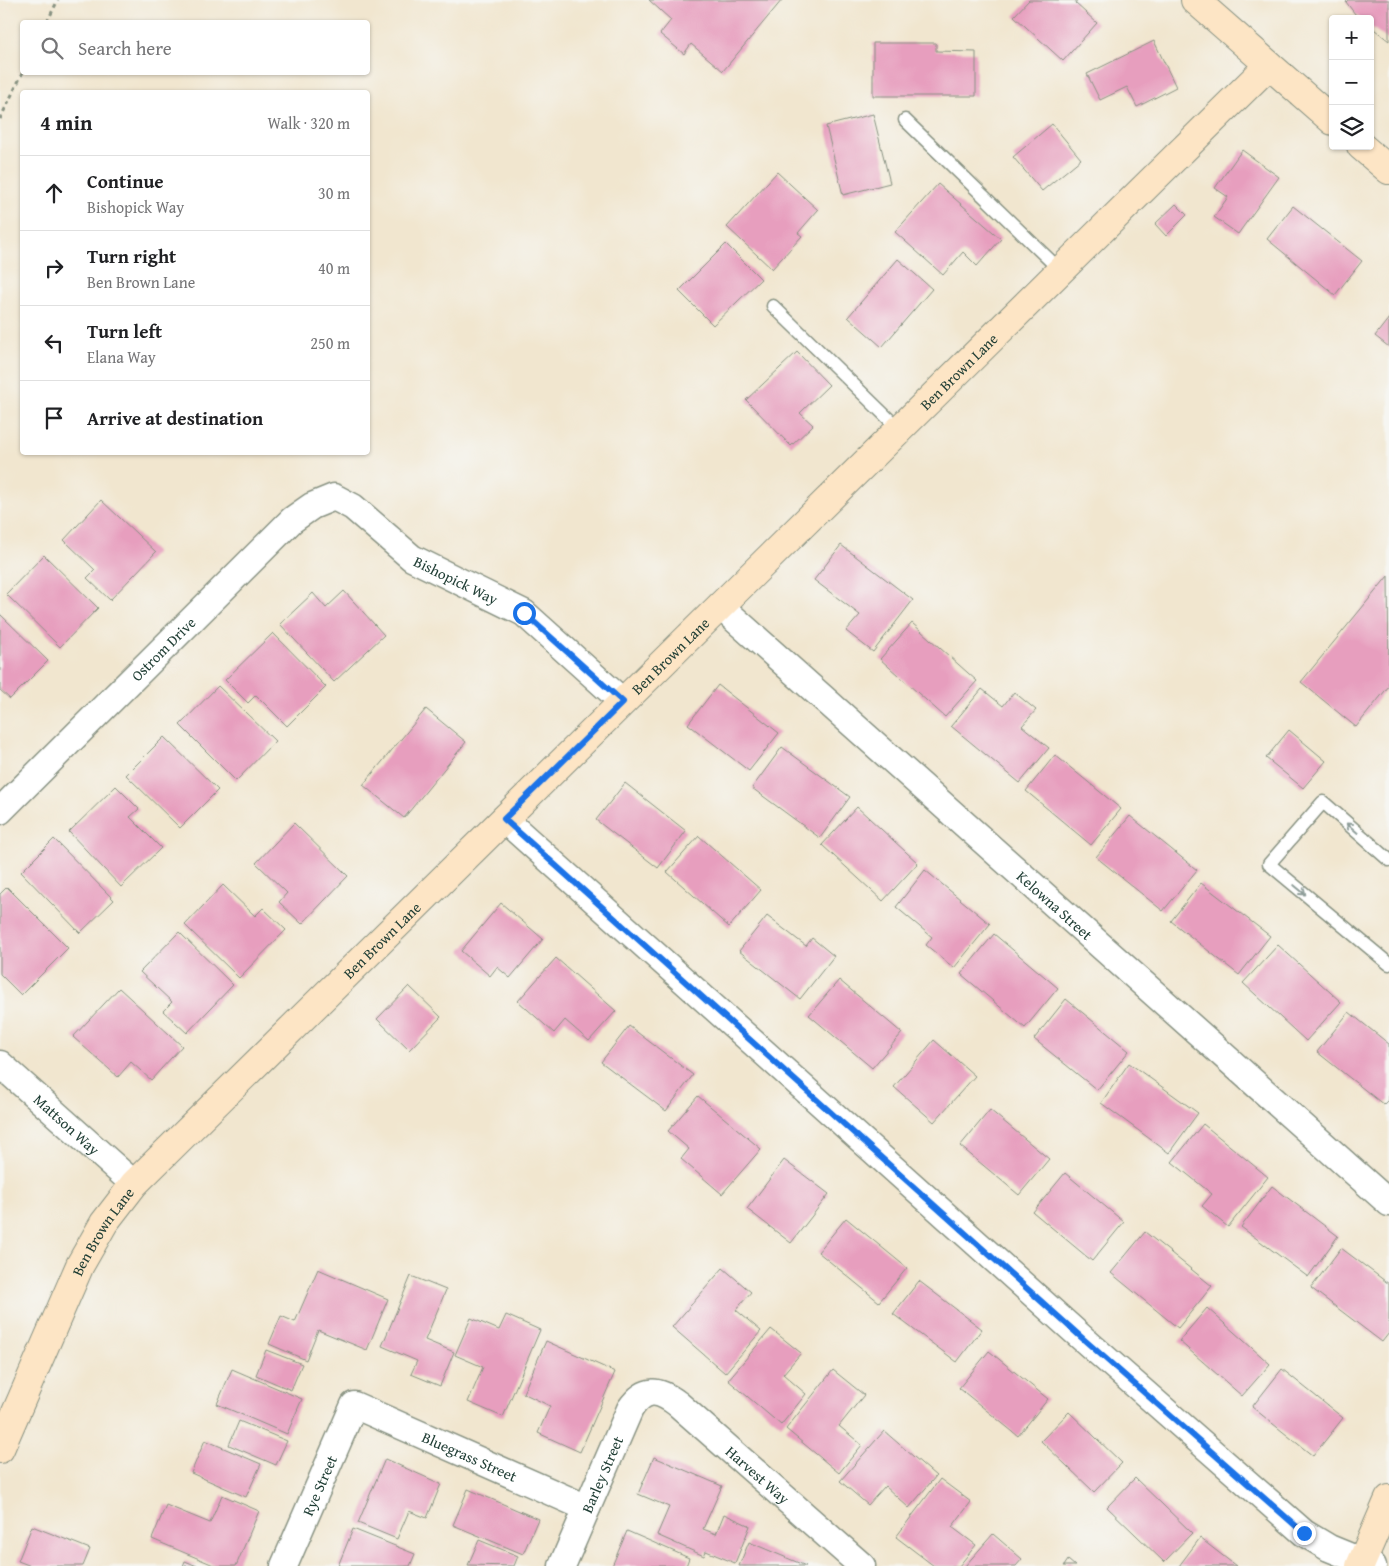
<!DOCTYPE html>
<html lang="en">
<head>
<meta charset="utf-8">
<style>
	:root { --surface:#fff; --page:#f2f2f2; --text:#202124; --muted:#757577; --line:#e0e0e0 }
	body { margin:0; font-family:"Gentium Book Plus",serif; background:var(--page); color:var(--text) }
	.controls { position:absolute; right:15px; top:15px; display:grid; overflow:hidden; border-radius:5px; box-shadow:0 1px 4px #0004 }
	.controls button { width:45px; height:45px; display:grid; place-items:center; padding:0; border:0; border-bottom:1px solid var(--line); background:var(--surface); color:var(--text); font:25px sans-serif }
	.stop { position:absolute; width:15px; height:15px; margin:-11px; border:4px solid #1a73e8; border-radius:50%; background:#fff }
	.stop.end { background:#1a73e8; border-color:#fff; box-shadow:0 1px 5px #0008 }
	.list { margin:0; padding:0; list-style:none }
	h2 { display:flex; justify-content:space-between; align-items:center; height:65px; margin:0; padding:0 20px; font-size:21px }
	h2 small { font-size:16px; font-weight:400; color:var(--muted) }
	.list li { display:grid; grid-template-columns:32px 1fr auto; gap:15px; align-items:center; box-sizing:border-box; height:75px; padding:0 20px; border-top:1px solid var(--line) }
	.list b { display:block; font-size:19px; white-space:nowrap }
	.list p { margin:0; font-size:16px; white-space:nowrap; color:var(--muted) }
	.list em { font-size:16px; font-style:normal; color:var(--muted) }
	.icon { flex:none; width:28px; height:28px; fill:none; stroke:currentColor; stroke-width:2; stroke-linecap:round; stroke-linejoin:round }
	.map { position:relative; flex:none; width:1389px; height:1566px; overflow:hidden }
	.search { position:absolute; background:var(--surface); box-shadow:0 1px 4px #0004; left:20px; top:20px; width:350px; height:55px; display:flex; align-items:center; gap:12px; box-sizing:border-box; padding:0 18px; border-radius:5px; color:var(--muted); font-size:19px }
	.panel { position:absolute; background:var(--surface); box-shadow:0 1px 4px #0004; left:20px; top:90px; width:350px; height:365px; border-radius:5px }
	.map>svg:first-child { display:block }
	.building { fill:#e79ebe }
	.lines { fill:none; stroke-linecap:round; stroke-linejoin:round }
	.lane-casing { stroke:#889282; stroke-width:15 }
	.street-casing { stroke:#889282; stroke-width:29 }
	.secondary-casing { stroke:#889282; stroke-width:30 }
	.path { stroke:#889282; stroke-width:3; stroke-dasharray:4 4; stroke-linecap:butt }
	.lane { stroke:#fff; stroke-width:12 }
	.street { stroke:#fff; stroke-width:26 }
	.secondary { stroke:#fde5c5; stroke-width:28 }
	.oneway { stroke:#8f9e9a }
	.route { stroke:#1a73e8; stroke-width:6 }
	.labels { text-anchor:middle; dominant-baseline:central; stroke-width:4.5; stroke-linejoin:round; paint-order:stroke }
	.street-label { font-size:15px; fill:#1f3d34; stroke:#f6f6f2 }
</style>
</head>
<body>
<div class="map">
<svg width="1389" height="1566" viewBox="0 0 1389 1566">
	<rect width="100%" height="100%" fill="#f6f6f2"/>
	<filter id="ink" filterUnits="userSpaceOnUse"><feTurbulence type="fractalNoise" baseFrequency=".02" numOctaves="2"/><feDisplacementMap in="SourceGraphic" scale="10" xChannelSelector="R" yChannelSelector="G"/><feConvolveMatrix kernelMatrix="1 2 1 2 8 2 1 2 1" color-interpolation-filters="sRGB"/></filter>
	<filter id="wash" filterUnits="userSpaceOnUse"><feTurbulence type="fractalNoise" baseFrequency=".0096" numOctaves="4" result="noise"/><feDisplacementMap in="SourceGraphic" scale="20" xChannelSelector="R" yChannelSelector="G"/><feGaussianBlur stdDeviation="1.12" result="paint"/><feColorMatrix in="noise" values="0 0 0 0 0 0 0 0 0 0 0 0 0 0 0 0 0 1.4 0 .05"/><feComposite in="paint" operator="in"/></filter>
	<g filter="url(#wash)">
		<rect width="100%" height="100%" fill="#f1e6cf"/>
		<g id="blocks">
			<g class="building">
				<polygon points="649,0 782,0 723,71 691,44 684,54 660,34 671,20"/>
				<polygon points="1029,0 1077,0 1075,3 1097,23 1063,61 1014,16"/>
				<polygon points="1348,0 1389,0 1389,41 1370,26 1370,19 1361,19 1355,14 1346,2"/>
				<polygon points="1154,41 1176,87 1137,107 1127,87 1100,100 1087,74"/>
				<polygon points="873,43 936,43 936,51 976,52 976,96 873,96"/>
				<polygon points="873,114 890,183 843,195 826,126"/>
				<polygon points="1052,124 1081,159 1042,191 1013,157"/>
				<polygon points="1242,150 1279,177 1238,234 1214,217 1228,197 1215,188"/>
				<polygon points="777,172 818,210 798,233 802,236 772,269 727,227"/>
				<polygon points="938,184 1001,239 977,266 963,252 943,275 895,232"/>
				<polygon points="1176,204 1187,215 1166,236 1155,224"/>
				<polygon points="1293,206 1362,261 1335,295 1267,239"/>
				<polygon points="726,244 761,279 713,325 679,291"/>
				<polygon points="898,259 932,289 882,347 848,317"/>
				<polygon points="1389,318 1389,347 1375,336"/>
				<polygon points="797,352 829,385 800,413 813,425 791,446 746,400"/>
				<polygon points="101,500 156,552 110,600 87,578 95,570 64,540"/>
				<polygon points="841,545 913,600 873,652 846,631 860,615 814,580"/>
				<polygon points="44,555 98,608 60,647 6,594"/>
				<polygon points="1388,576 1389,686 1356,727 1301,682"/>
				<polygon points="344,591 384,635 334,682 280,624 313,593 326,608"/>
				<polygon points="0,614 48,661 10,699 0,690"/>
				<polygon points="912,623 977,681 945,717 880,659"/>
				<polygon points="273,633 326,687 287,726 256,695 248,703 225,680"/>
				<polygon points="718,685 779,733 749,771 688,724"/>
				<polygon points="218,686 275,741 236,781 180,725"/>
				<polygon points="982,689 1003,706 1014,692 1036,710 1022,726 1049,748 1020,783 951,726"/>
				<polygon points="426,709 466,742 404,818 363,785"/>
				<polygon points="1289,730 1326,761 1303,788 1266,758"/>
				<polygon points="164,737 218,790 180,828 126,775"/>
				<polygon points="782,747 850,797 820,838 752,788"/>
				<polygon points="1055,755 1121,809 1091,845 1026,791"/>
				<polygon points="625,783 686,831 658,868 596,820"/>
				<polygon points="116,786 139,809 130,817 161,848 121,887 69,832"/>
				<polygon points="857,807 918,863 883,901 822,845"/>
				<polygon points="1130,816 1197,870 1163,911 1096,857"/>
				<polygon points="294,823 348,876 302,924 279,902 287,893 256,863"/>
				<polygon points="699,836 761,890 729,927 667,872"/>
				<polygon points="54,839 114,900 80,933 21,872"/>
				<polygon points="925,870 990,924 954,968 926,945 932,937 896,907"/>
				<polygon points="1201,883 1270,936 1239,975 1171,921"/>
				<polygon points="223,885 255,916 263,908 286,930 239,978 185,925"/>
				<polygon points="7,887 68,948 21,995 0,974 0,894"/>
				<polygon points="501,903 543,939 510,978 497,967 490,976 461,951"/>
				<polygon points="767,916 806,946 812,938 834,956 800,999 739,951"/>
				<polygon points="179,932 233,985 187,1033 163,1011 172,1002 140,972"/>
				<polygon points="994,934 1058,988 1025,1028 961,974"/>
				<polygon points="1278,945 1341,1002 1306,1041 1243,983"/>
				<polygon points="556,958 616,1011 589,1041 565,1020 554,1033 518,1001"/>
				<polygon points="839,980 902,1033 872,1068 809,1015"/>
				<polygon points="409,986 441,1017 409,1050 377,1019"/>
				<polygon points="119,988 182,1046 151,1080 131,1062 118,1077 73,1037"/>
				<polygon points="1066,999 1129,1051 1097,1090 1034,1039"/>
				<polygon points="1349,1012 1389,1044 1389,1100 1384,1105 1317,1052"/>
				<polygon points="629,1026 693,1075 666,1111 601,1062"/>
				<polygon points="934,1040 975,1076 934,1122 894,1087"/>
				<polygon points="1129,1063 1198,1113 1169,1153 1101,1103"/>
				<polygon points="698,1096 761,1149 722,1194 681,1159 689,1149 668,1131"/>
				<polygon points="990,1110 1049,1159 1019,1195 960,1146"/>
				<polygon points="1203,1124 1268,1177 1228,1227 1202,1206 1212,1194 1172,1162"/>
				<polygon points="784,1160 829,1194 791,1243 747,1209"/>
				<polygon points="1065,1173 1124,1222 1092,1261 1033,1212"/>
				<polygon points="1272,1186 1338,1236 1308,1277 1241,1227"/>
				<polygon points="846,1218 907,1268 879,1302 818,1252"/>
				<polygon points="1145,1232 1212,1286 1178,1328 1111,1273"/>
				<polygon points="1341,1248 1389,1284 1389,1333 1382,1342 1311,1288"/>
				<polygon points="723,1268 751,1292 736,1310 761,1331 725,1373 672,1327"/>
				<polygon points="318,1269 388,1299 367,1350 318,1330 306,1360 269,1344 281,1316 295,1322"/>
				<polygon points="411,1276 446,1290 425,1340 454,1352 440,1386 411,1374 417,1361 382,1346"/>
				<polygon points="919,1281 982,1329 957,1362 893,1314"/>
				<polygon points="1207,1308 1270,1364 1242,1396 1179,1341"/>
				<polygon points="506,1315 540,1330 503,1417 468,1402 483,1367 455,1355 471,1318 499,1330"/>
				<polygon points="771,1329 801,1353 783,1374 806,1394 781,1425 728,1380"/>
				<polygon points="546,1341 615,1372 580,1452 538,1433 550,1406 523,1393"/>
				<polygon points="266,1350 302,1364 291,1390 256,1375"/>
				<polygon points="989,1351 1048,1399 1018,1436 959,1388"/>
				<polygon points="232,1369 302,1399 287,1434 217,1404"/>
				<polygon points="1282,1369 1343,1418 1313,1456 1252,1407"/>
				<polygon points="833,1370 864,1395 839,1426 862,1445 839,1473 786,1429"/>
				<polygon points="1069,1412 1122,1463 1094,1492 1041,1441"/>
				<polygon points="239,1421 287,1441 276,1465 229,1445"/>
				<polygon points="884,1431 936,1476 909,1508 885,1486 868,1505 840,1481"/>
				<polygon points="205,1440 261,1464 246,1497 191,1473"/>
				<polygon points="654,1457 722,1486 703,1529 716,1534 724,1514 750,1526 735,1563 706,1551 704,1556 657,1535 669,1507 638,1494"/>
				<polygon points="385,1459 441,1484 427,1518 409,1511 397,1539 358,1523"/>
				<polygon points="1135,1478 1192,1533 1164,1562 1107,1507"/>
				<polygon points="940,1479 971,1502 952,1527 976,1545 959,1566 934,1566 896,1537"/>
				<polygon points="468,1489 538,1519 523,1554 453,1525"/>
				<polygon points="222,1495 259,1511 236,1566 216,1566 152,1539 166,1505 210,1523"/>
				<polygon points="32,1526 90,1549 83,1566 31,1566 18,1561"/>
				<polygon points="353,1529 415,1554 410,1566 338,1566"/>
				<polygon points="627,1531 689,1558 686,1566 612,1566"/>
				<polygon points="993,1534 1022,1559 1016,1566 965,1566"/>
				<polygon points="1200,1538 1236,1566 1179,1566"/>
				<polygon points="479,1540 518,1556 514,1566 468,1565"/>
				<polygon points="749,1542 806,1566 739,1566"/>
				<polygon points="1068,1560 1075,1566 1064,1566"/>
				<polygon points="185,1561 197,1566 183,1566"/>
			</g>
		</g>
	</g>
	<g filter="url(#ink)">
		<use href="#blocks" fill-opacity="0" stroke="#889282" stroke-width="1"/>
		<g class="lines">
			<g class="lane-casing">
				<g id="lane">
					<polyline points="905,120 1060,270"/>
					<polyline points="773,306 899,429"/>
					<polyline points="1389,860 1323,802 1269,864 1389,964"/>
				</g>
			</g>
			<g class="street-casing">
				<g id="street">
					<path id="s1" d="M720,606L1389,1203"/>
					<path id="s2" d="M0,811L292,520L312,506L334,497L353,507L412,558L524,613L623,702"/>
					<polyline points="504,819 1081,1337 1304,1533 1329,1548 1373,1566"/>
					<path id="s3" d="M0,1064L134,1184"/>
					<path id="s4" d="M284,1566L354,1405L587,1508"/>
					<path id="s5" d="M562,1566L630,1409C645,1387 658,1389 678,1404L862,1566"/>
				</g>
			</g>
			<g class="secondary-casing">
				<g id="secondary">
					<polyline points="1195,0 1333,121"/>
					<polyline points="1361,146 1389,170"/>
					<path id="s6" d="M0,1449L80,1265L104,1223L134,1184L1269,65"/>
					<polyline points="1360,1566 1389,1499"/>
				</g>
			</g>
			<g class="path">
				<polyline points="47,22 58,0"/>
				<polyline points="0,119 23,72"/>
			</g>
			<use href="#lane" class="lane"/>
			<use href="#street" class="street"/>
			<use href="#secondary" class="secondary"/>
		</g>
		<defs><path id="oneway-shaft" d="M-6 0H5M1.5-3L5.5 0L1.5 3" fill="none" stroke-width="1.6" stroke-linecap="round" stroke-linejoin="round" transform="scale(1.25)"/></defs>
		<g class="oneway">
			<use href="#oneway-shaft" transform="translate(1352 828) rotate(-139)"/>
			<use href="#oneway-shaft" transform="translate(1300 890) rotate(40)"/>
		</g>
	</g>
	<g class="lines" filter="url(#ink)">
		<polyline class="route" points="524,613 623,702 504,819 1081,1337 1304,1533"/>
	</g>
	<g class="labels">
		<g class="street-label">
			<text stroke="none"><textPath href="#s6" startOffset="1456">Ben Brown Lane</textPath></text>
			<text stroke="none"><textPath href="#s2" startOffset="609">Bishopick Way</textPath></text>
			<text stroke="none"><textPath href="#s2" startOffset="230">Ostrom Drive</textPath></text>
			<text stroke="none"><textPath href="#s6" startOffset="1051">Ben Brown Lane</textPath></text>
			<text stroke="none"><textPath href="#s1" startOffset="449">Kelowna Street</textPath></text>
			<text stroke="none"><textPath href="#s6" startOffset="646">Ben Brown Lane</textPath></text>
			<text stroke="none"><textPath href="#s3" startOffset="90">Mattson Way</textPath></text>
			<text stroke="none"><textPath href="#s6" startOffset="241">Ben Brown Lane</textPath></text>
			<text stroke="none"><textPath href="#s4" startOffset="302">Bluegrass Street</textPath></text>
			<text stroke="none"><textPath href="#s5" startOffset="100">Barley Street</textPath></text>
			<text stroke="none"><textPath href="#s5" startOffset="335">Harvest Way</textPath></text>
			<text stroke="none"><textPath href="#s4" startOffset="88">Rye Street</textPath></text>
		</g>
	</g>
</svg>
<div class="controls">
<button>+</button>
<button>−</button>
<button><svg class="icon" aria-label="layers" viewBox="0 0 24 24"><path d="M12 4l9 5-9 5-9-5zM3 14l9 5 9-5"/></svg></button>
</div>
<div class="stop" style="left:524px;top:613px"></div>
<div class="stop end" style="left:1304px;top:1533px"></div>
<div class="search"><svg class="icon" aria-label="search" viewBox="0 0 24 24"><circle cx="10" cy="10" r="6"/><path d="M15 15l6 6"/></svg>Search here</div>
<section class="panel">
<h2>4 min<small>Walk · 320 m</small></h2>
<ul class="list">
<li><svg class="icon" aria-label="ahead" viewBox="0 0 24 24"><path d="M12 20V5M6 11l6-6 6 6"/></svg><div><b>Continue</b><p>Bishopick Way</p></div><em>30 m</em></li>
<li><svg class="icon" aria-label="right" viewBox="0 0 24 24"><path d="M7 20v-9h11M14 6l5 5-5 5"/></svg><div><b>Turn right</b><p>Ben Brown Lane</p></div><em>40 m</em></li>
<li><svg class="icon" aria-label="left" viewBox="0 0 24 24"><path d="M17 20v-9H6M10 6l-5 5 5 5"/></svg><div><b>Turn left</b><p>Elana Way</p></div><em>250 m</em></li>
<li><svg class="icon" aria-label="arrive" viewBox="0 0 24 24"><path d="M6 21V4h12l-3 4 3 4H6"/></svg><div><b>Arrive at destination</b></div></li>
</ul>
</section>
</div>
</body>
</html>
